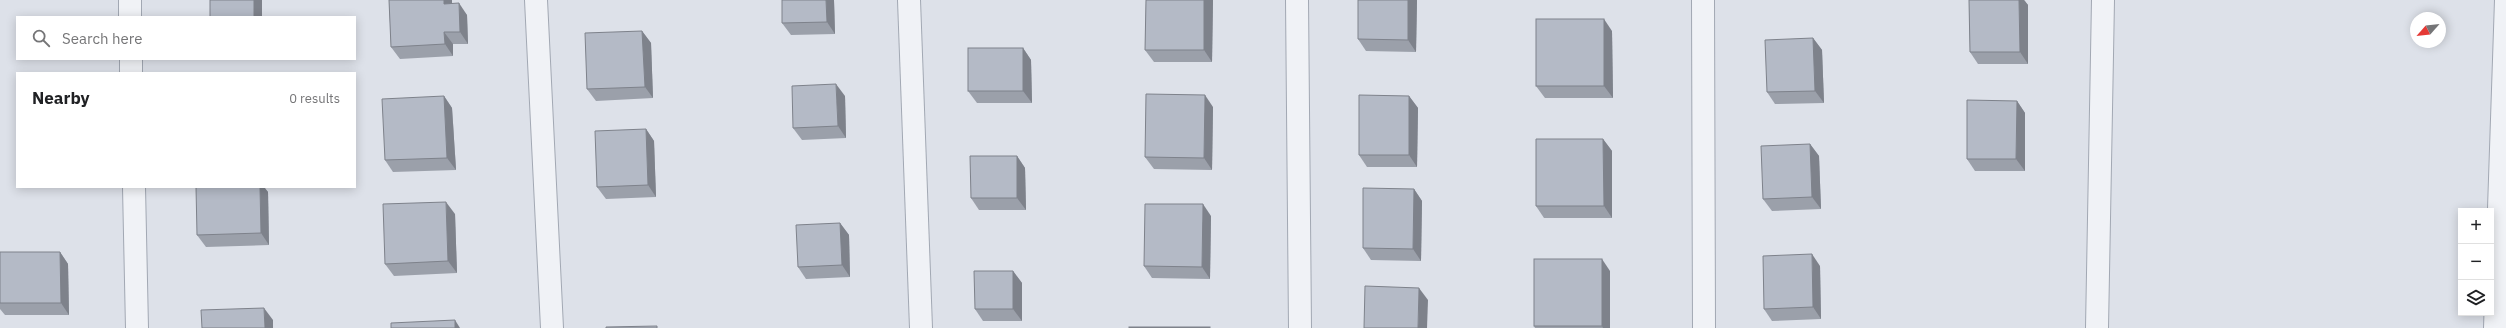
<!DOCTYPE html>
<html lang="en">
<head>
<meta charset="utf-8">
<style>
	:root { --surface:#fff; --page:#f6f6f6; --text:#202124; --muted:#757577; --line:#e0e0e0 }
	body { margin:0; font-family:"IBM Plex Sans",sans-serif; background:var(--page); color:var(--text) }
	.controls { position:absolute; right:12px; bottom:12px; display:grid; overflow:hidden; border-radius:0px; box-shadow:0 2px 10px #0003 }
	.controls button { width:36px; height:36px; display:grid; place-items:center; padding:0; border:0; border-bottom:1px solid var(--line); background:var(--surface); color:var(--text); font:20px sans-serif }
	.compass { position:absolute; left:2410px; top:12px; width:36px; height:36px; border-radius:50%; background:var(--surface); box-shadow:0 2px 10px #0003; rotate:243deg }
	.list { margin:0; padding:0; list-style:none }
	h2 { display:flex; justify-content:space-between; align-items:center; height:52px; margin:0; padding:0 16px; font-size:17px }
	h2 small { font-size:13px; font-weight:400; color:var(--muted) }
	.icon { flex:none; width:22px; height:22px; fill:none; stroke:currentColor; stroke-width:2; stroke-linecap:round; stroke-linejoin:round }
	.map { position:relative; flex:none; width:2506px; height:328px; overflow:hidden }
	.search { position:absolute; background:var(--surface); box-shadow:0 2px 10px #0003; left:16px; top:16px; width:340px; height:44px; display:flex; align-items:center; gap:10px; box-sizing:border-box; padding:0 14px; border-radius:0px; color:var(--muted); font-size:15px }
	.panel { position:absolute; background:var(--surface); box-shadow:0 2px 10px #0003; left:16px; top:72px; width:340px; height:116px; border-radius:0px }
	.map>svg:first-child { display:block }
	.lines { fill:none; stroke-linecap:round; stroke-linejoin:round }
	.minor-casing { stroke:#a2a8b3; stroke-width:24 }
	.minor { stroke:#f0f2f6; stroke-width:22 }
	.wall { fill:#9ba0aa }
	.shaded-wall { fill:#7e828b }
	.building { fill:#b4bac6; stroke:#7e828b }
</style>
</head>
<body>
<div class="map">
<svg width="2506" height="328" viewBox="0 0 2506 328">
	<rect width="100%" height="100%" fill="#dde1e9"/>
	<g class="lines">
		<g class="minor-casing">
			<g id="minor">
				<polyline points="130,0 130,17"/>
				<polyline points="536,0 552,328"/>
				<polyline points="909,0 921,328"/>
				<polyline points="1297,0 1300,328"/>
				<polyline points="1703,0 1704,328"/>
				<polyline points="131,59 131,73"/>
				<polyline points="134,187 137,328"/>
				<polyline points="2097,328 2103,0"/>
				<polyline points="2495,328 2506,0"/>
			</g>
		</g>
		<use href="#minor" class="minor"/>
	</g>
	<g class="wall">
		<polygon points="389,0 452,0 452,3 467,15 468,44 453,44 453,56 400,59 391,47"/>
		<polygon points="834,0 835,34 791,35 782,23"/>
		<polygon points="1146,0 1213,0 1212,62 1154,62 1145,50"/>
		<polygon points="1358,0 1417,0 1416,52 1366,51 1358,39"/>
		<polygon points="1969,0 2024,0 2028,5 2028,64 1978,64 1970,52"/>
		<polygon points="642,31 651,43 653,98 596,101 587,89"/>
		<polygon points="1612,31 1613,98 1545,98 1536,86"/>
		<polygon points="1813,38 1822,50 1824,103 1775,104 1767,92"/>
		<polygon points="1023,48 1031,60 1032,103 977,103 968,91"/>
		<polygon points="444,96 452,108 456,170 393,172 385,160"/>
		<polygon points="845,96 846,138 802,140 793,128"/>
		<polygon points="1409,96 1418,108 1417,167 1367,167 1359,155"/>
		<polygon points="2017,101 2025,113 2025,171 1975,171 1967,159"/>
		<polygon points="1213,107 1212,170 1154,169 1145,157"/>
		<polygon points="646,129 654,141 656,197 606,199 597,187"/>
		<polygon points="1603,139 1612,151 1612,218 1544,218 1536,206"/>
		<polygon points="1810,144 1819,156 1821,209 1772,211 1763,199"/>
		<polygon points="1017,156 1025,168 1026,210 979,210 971,198"/>
		<polygon points="260,187 264,187 268,192 269,245 206,247 197,235"/>
		<polygon points="1414,189 1422,201 1421,261 1371,260 1363,248"/>
		<polygon points="455,214 457,273 394,276 385,264"/>
		<polygon points="1211,216 1210,279 1152,278 1144,266"/>
		<polygon points="840,223 849,235 850,277 806,279 798,267"/>
		<polygon points="0,252 60,252 68,264 69,315 5,315 0,309"/>
		<polygon points="1820,266 1821,319 1772,321 1764,309"/>
		<polygon points="1013,271 1022,283 1022,321 983,321 975,309"/>
		<polygon points="1610,271 1610,328 1535,328 1534,326"/>
	</g>
	<g class="shaded-wall">
		<rect x="254" y="0" width="8" height="17"/>
		<polygon points="444,0 452,0 452,16 444,4"/>
		<polygon points="826,0 834,0 835,34 827,22"/>
		<polygon points="1204,0 1213,0 1212,62 1204,50"/>
		<polygon points="1408,0 1417,0 1416,52 1408,40"/>
		<polygon points="2019,0 2024,0 2028,5 2028,64 2020,52"/>
		<polygon points="459,3 467,15 468,44 460,32"/>
		<polygon points="1604,19 1612,31 1613,98 1604,86"/>
		<polygon points="642,31 651,43 653,98 645,87"/>
		<polygon points="444,32 453,44 453,56 445,44"/>
		<polygon points="1813,38 1822,50 1824,103 1815,91"/>
		<polygon points="1023,48 1031,60 1032,103 1023,91"/>
		<polygon points="836,84 845,96 846,138 838,126"/>
		<polygon points="1205,95 1213,107 1212,170 1204,158"/>
		<polygon points="444,96 452,108 456,170 447,158"/>
		<polygon points="1409,96 1418,108 1417,167 1409,155"/>
		<polygon points="2017,101 2025,113 2025,171 2016,159"/>
		<polygon points="646,129 654,141 656,197 648,185"/>
		<polygon points="1603,139 1612,151 1612,218 1604,206"/>
		<polygon points="1810,144 1819,156 1821,209 1812,197"/>
		<polygon points="1017,156 1025,168 1026,210 1017,198"/>
		<polygon points="260,187 264,187 268,192 269,245 261,233"/>
		<polygon points="1414,189 1422,201 1421,261 1413,249"/>
		<polygon points="446,202 455,214 457,273 448,261"/>
		<polygon points="1203,204 1211,216 1210,279 1202,267"/>
		<polygon points="840,223 849,235 850,277 842,265"/>
		<polygon points="60,252 68,264 69,315 61,303"/>
		<polygon points="1812,254 1820,266 1821,319 1813,307"/>
		<polygon points="1602,259 1610,271 1610,328 1603,328 1602,326"/>
		<polygon points="1013,271 1022,283 1022,321 1013,309"/>
		<polygon points="1419,288 1428,300 1427,328 1418,328"/>
		<polygon points="264,308 273,320 273,328 265,328"/>
		<polygon points="455,320 460,328 455,328"/>
	</g>
	<g class="building">
		<rect x="210" y="0" width="44" height="17"/>
		<polygon points="389,0 444,0 444,4 459,3 460,32 444,32 445,44 391,47"/>
		<polygon points="782,0 826,0 827,22 782,23"/>
		<polygon points="1146,0 1204,0 1204,50 1145,50"/>
		<polygon points="1358,0 1408,0 1408,40 1358,39"/>
		<polygon points="1969,0 2019,0 2020,52 1970,52"/>
		<rect x="1536" y="19" width="68" height="67"/>
		<polygon points="642,31 645,87 587,89 585,33"/>
		<polygon points="1813,38 1815,91 1767,92 1765,40"/>
		<rect x="968" y="48" width="55" height="43"/>
		<polygon points="836,84 838,126 793,128 792,86"/>
		<polygon points="1146,94 1205,95 1204,158 1145,157"/>
		<polygon points="1359,95 1409,96 1409,155 1359,155"/>
		<polygon points="444,96 447,158 385,160 382,99"/>
		<polygon points="1967,100 2017,101 2016,159 1967,159"/>
		<polygon points="646,129 648,185 597,187 595,131"/>
		<polygon points="1536,139 1603,139 1604,206 1536,206"/>
		<polygon points="1810,144 1812,197 1763,199 1761,146"/>
		<polygon points="970,156 1017,156 1017,198 971,198"/>
		<polygon points="196,187 260,187 261,233 197,235"/>
		<polygon points="1363,188 1414,189 1413,249 1363,248"/>
		<polygon points="446,202 448,261 385,264 383,204"/>
		<polygon points="1145,204 1203,204 1202,267 1144,266"/>
		<polygon points="840,223 842,265 798,267 796,225"/>
		<polygon points="0,252 60,252 61,303 0,303"/>
		<polygon points="1812,254 1813,307 1764,309 1763,256"/>
		<rect x="1534" y="259" width="68" height="67"/>
		<polygon points="974,271 1013,271 1013,309 975,309"/>
		<polygon points="1365,286 1419,288 1418,328 1364,328"/>
		<polygon points="264,308 265,328 202,328 201,310"/>
		<polygon points="455,320 455,328 391,328 391,323"/>
		<polygon points="657,326 657,328 606,328 606,327"/>
		<rect x="1129" y="327" width="81" height="1"/>
	</g>
</svg>
<div class="controls">
<button>+</button>
<button>−</button>
<button><svg class="icon" aria-label="layers" viewBox="0 0 24 24"><path d="M12 4l9 5-9 5-9-5zM3 14l9 5 9-5"/></svg></button>
</div>
<svg class="compass" viewBox="-18 -18 36 36"><path d="M0-13l5 13h-10z" fill="#e53935"/><path d="M0 13l5-13h-10z" fill="#757577"/></svg>
<div class="search"><svg class="icon" aria-label="search" viewBox="0 0 24 24"><circle cx="10" cy="10" r="6"/><path d="M15 15l6 6"/></svg>Search here</div>
<section class="panel">
<h2>Nearby<small>0 results</small></h2>
<ul class="list">
</ul>
</section>
</div>
</body>
</html>
